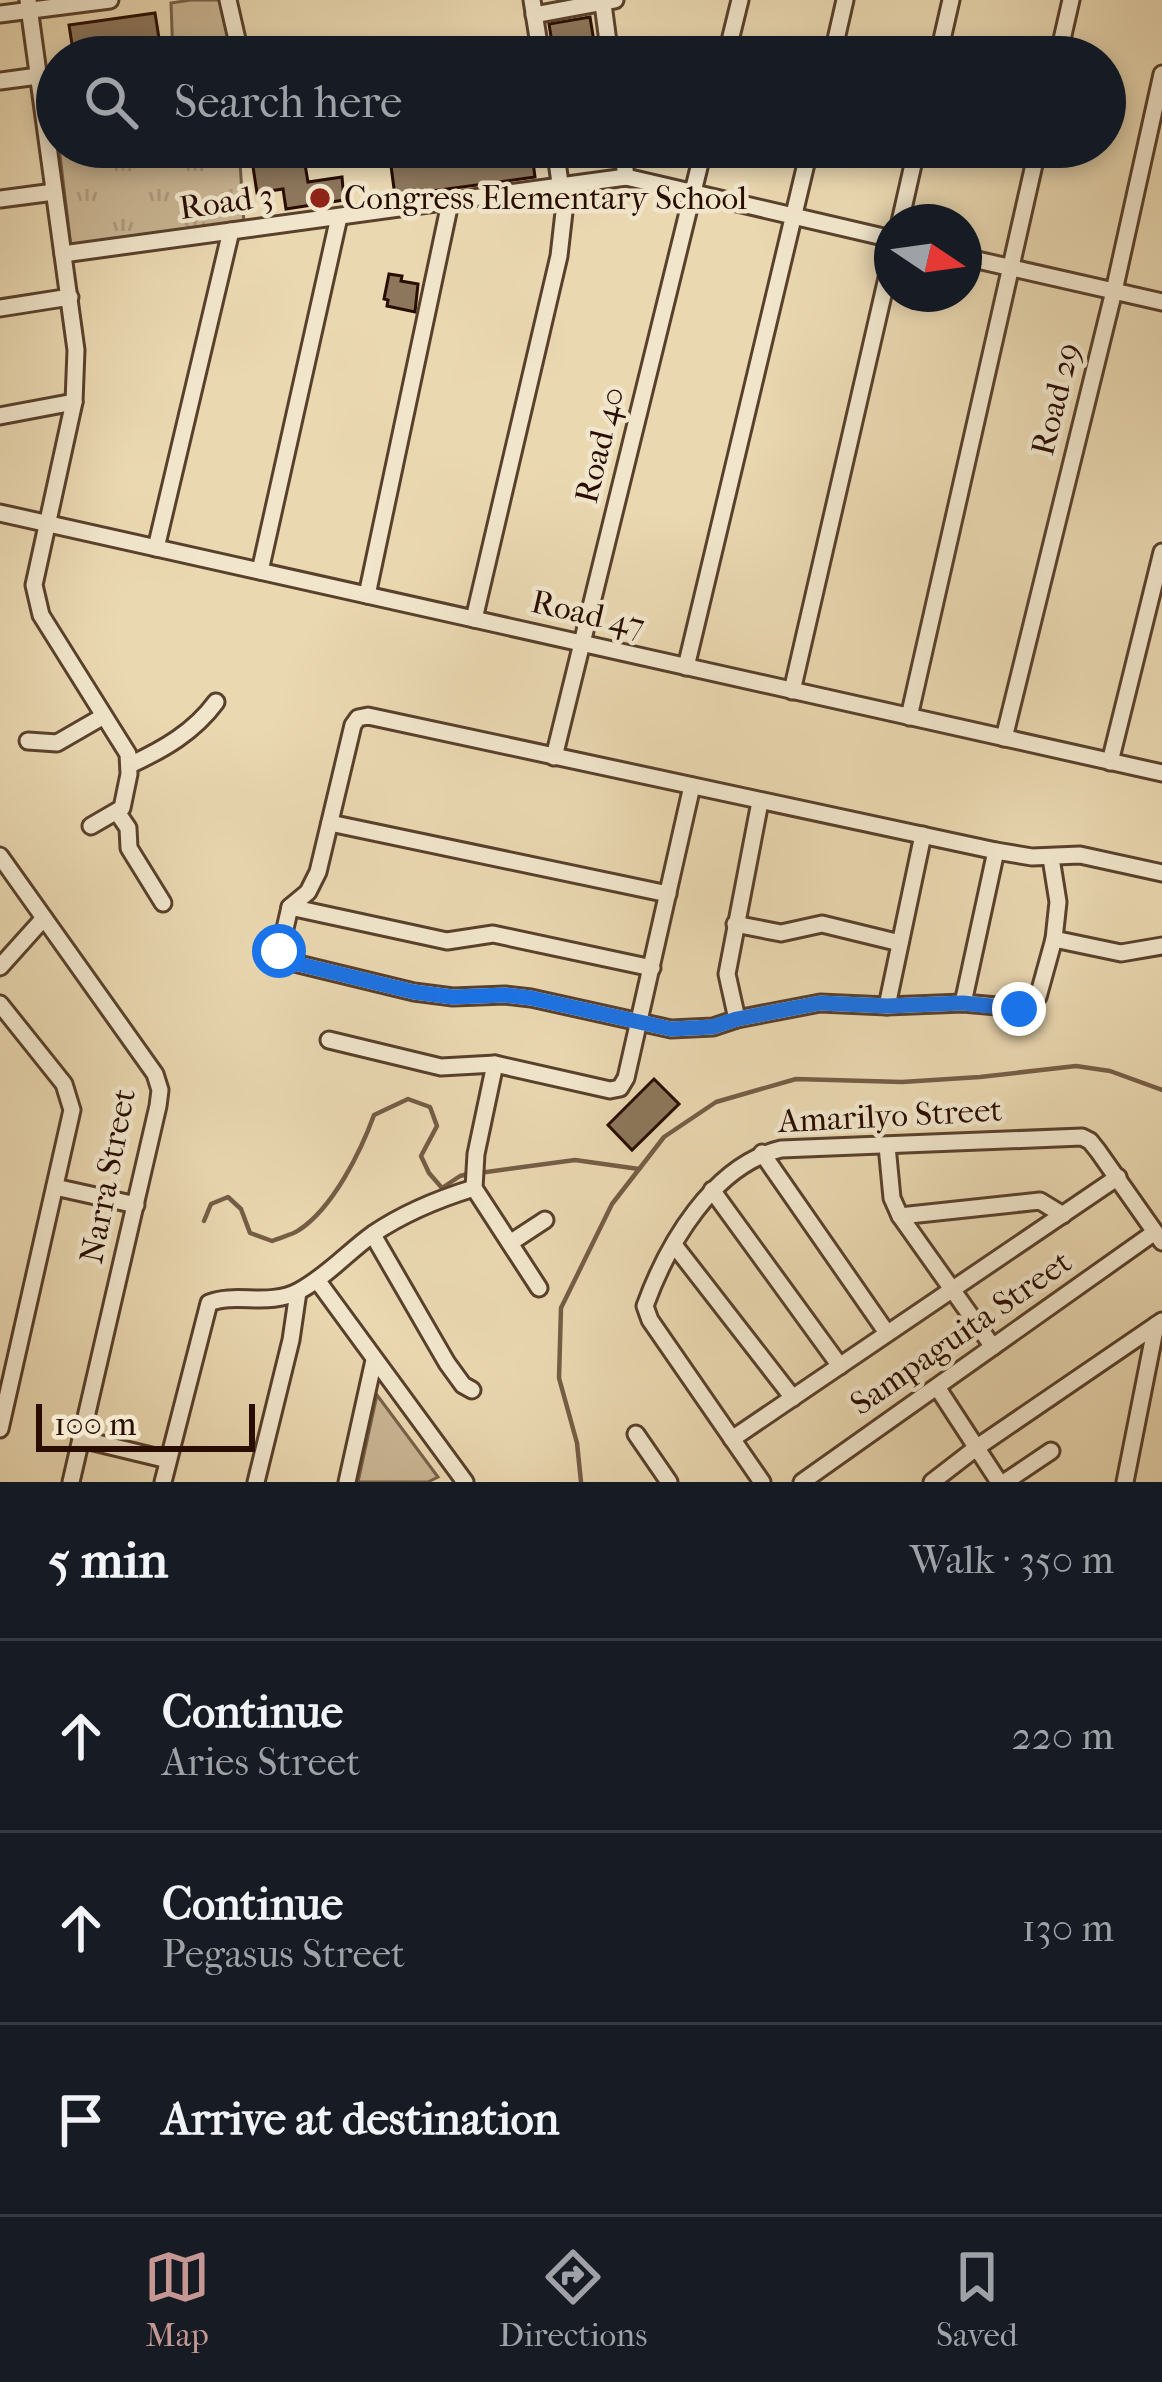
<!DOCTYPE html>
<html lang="en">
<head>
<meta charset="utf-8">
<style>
	:root { --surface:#171b24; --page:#20242c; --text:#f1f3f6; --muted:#9ea1a6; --line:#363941; --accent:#c59692 }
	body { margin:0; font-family:"IM FELL French Canon",serif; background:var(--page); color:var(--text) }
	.compass { position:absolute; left:874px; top:204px; width:108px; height:108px; border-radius:50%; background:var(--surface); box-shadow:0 6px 18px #0003; rotate:103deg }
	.scale { position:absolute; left:36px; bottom:30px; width:219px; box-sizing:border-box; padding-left:12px; border:6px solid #290d00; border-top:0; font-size:33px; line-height:42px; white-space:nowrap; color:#290d00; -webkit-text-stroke:9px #f1e6cc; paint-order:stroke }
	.stop { position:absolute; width:36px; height:36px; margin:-27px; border:9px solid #1a73e8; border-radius:50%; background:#fff }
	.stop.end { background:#1a73e8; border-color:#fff; box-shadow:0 3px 12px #0008 }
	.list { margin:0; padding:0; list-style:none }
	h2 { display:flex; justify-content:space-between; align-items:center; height:156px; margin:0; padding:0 48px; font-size:51px }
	h2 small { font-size:39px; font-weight:400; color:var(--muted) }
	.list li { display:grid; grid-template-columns:78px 1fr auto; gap:36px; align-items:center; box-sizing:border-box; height:192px; padding:0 48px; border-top:3px solid var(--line) }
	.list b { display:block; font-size:45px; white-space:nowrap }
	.list p { margin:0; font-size:39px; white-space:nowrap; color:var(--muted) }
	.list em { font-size:39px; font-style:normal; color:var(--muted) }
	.icon { flex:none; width:66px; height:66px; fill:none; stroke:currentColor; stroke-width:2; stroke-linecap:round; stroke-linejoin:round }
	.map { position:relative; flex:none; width:1162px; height:1482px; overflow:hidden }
	.search { position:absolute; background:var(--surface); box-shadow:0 6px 18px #0003; left:36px; right:36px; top:36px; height:132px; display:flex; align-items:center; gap:30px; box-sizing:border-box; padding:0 42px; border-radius:66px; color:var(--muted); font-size:45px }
	.sheet { height:732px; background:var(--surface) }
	nav { display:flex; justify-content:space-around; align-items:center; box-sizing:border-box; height:168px; border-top:3px solid var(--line); background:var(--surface); font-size:33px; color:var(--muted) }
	nav a { display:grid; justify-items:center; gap:6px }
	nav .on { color:var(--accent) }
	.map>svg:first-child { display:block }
	.grass { fill:url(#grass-tufts); stroke:#79614a; stroke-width:3 }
	.green { fill:#c9b593; stroke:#79614a; stroke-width:3 }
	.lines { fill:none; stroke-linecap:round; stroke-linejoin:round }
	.stream { stroke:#755d46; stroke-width:4.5 }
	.building { fill:#8d775c; stroke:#290d00; stroke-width:3 }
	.minor-casing { stroke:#59402c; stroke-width:21 }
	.minor { stroke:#f1e6cc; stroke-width:15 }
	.route { stroke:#1a73e8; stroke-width:15 }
	.poi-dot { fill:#8f2418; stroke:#f1e6cc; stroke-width:4.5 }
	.labels { text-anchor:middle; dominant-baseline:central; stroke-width:9; stroke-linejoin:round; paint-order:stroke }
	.poi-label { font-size:33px; fill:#290d00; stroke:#f1e6cc; text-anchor:start }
	.street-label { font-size:33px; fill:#290d00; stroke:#f1e6cc }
</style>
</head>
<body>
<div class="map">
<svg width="1162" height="1482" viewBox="0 0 1162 1482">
	<defs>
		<pattern id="grass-tufts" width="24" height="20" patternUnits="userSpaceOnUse" patternTransform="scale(3)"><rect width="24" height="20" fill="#c9b593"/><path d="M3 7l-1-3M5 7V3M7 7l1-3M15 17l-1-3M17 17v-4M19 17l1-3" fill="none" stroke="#ad9a7d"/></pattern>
	</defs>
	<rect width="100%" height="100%" fill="#ead8b1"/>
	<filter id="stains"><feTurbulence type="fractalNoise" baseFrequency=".00167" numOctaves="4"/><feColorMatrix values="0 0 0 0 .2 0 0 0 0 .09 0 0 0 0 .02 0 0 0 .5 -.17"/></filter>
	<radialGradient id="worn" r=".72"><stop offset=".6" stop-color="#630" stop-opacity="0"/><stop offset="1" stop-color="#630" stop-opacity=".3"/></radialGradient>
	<g class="grass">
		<polygon points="191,0 219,0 234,57 173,57 171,3"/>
		<polygon points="59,147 239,147 244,224 71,247"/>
	</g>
	<polygon class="green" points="377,1395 438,1477 428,1482 358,1482"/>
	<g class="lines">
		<g class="stream">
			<polyline points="479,1173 575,1160 639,1169"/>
			<path d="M204,1221L211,1204L228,1197L241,1209L250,1233L272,1241C281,1237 292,1235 299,1230C333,1208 361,1151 374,1115L408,1099L430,1107L437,1126L421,1156L429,1173L442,1188L460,1176L468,1174"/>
			<polyline points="581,1482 577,1443 559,1378 561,1308 612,1204 664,1137 716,1102 796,1079 902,1082 980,1077 1076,1066 1110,1071 1162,1090"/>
		</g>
	</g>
	<g class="building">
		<polygon points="155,13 162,57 74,57 69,25"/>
		<polygon points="590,17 595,48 554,55 549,24"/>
		<polygon points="250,147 273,147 274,157 303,153 308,182 342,177 344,200 286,209 283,189 257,193"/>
		<polygon points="455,147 531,147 535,177 395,196 391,166 457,158"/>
		<polygon points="389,274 402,276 401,281 418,284 415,312 387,306 388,300 384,299"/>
		<polygon points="654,1079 679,1104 632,1150 608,1125"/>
	</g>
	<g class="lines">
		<g class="minor-casing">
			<g id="minor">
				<polyline points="28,0 76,350 74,402 34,585 41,615 128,754 129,774 122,808 91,826"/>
				<polyline points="228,0 241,57"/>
				<polyline points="532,0 541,57"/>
				<polyline points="603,4 610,57"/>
				<polyline points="0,14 110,0"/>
				<polyline points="534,15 615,0"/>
				<polyline points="726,57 740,0"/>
				<polyline points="832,57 845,0"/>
				<polyline points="938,57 951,0"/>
				<polyline points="1058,57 1071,0"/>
				<polyline points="0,81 38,76"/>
				<polyline points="622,147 626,177"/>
				<polyline points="0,199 54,192"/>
				<polyline points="900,222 917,147"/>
				<polyline points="63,254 626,177 892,239"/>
				<polyline points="964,257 1162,302"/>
				<polyline points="0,308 70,297"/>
				<polyline points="0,416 74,402"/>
				<polyline points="0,513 1162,773"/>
				<polyline points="156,548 231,231"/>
				<polyline points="260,571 339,217"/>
				<polyline points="367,595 450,203"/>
				<polyline points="474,619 559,256 564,212 555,147"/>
				<polyline points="686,667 810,147"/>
				<polyline points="792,691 892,256"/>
				<polyline points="909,717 1038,147"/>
				<polyline points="1004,738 1114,291 1162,74"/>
				<polyline points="28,741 57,743 102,717"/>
				<polyline points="554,757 704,147"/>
				<polyline points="1110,762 1162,552"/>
				<path d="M130,765C164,749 194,732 216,702"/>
				<polyline points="117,812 128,828 129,848 163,903"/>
				<polyline points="330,823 668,894"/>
				<polyline points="0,856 155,1074 160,1090 158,1106 71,1482"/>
				<polyline points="1051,858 1058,902 1054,939 1038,997 1019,1008 963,1003 887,1006 820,1003 737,1019 713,1027 671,1029 531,998 505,995 453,997 414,992 278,959 290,907 308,892 318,872 353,725 358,718 368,716 996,851 1032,857 1080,855 1162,873"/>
				<polyline points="290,907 447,941 493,934 652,968"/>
				<polyline points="735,924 781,933 822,924 900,943"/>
				<polyline points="1054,939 1121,953 1162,946"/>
				<polyline points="0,967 44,918"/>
				<polyline points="963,1003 996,851"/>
				<polyline points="0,1004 64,1084 72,1110 0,1429"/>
				<polyline points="887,1006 923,835"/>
				<polyline points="737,1019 727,974 760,802"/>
				<polyline points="329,1040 441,1067 495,1064 610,1090 620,1088 626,1078 692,786"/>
				<polyline points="495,1064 476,1154 474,1188 539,1288"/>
				<polyline points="887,1146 892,1198 900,1216 993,1347"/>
				<polyline points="762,1153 887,1333"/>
				<polyline points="55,1187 136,1205"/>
				<polyline points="712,1190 840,1366"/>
				<polyline points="900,1216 1040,1201 1063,1215"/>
				<polyline points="373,1235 447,1363 463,1385 472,1390"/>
				<polyline points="510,1243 545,1220"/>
				<polyline points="675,1246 793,1398"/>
				<polyline points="317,1280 465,1482"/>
				<polyline points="937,1387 999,1482"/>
				<polyline points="636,1434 669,1482"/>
				<polyline points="81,1439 168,1460"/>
				<polyline points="732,1439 1118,1177"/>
				<path d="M163,1482L209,1303C236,1292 269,1307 299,1291C327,1276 348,1252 373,1234C404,1213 438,1199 474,1188"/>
				<polyline points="256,1482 291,1340 298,1292"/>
				<polyline points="347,1482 374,1360"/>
				<path d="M762,1482L650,1320L645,1306C667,1245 713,1165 781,1149L1082,1137L1090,1141L1098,1151L1162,1242"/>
				<polyline points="802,1482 1155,1232"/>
				<polyline points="932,1482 976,1448 1162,1321"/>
				<polyline points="1005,1482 1051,1451"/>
				<polyline points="1125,1482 1156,1325"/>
			</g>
		</g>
		<use href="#minor" class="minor"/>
	</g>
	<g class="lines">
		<polyline class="route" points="279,951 278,959 414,992 453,997 505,995 531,998 671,1029 712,1027 737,1019 820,1003 887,1006 963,1003 1019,1009"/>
	</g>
	<circle class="poi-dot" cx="320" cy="198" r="12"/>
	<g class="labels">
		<g class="poi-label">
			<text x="344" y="198">Congress Elementary School</text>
		</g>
		<g class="street-label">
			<text transform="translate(226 202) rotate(-8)">Road 3</text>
			<text transform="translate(1056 399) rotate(-76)">Road 29</text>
			<text transform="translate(600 445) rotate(-76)">Road 40</text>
			<text transform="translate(588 614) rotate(13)">Road 47</text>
			<text transform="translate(890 1116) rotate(-3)">Amarilyo Street</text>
			<text transform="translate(108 1176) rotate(-79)">Narra Street</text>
			<text transform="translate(961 1333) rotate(-35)">Sampaguita Street</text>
		</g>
	</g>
	<rect width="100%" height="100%" filter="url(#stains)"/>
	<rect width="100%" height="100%" fill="url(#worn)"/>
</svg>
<svg class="compass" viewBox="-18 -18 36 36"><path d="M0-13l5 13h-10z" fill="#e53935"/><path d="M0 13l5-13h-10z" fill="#9ea1a6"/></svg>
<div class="scale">100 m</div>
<div class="stop" style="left:279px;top:951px"></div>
<div class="stop end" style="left:1019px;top:1009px"></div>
<div class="search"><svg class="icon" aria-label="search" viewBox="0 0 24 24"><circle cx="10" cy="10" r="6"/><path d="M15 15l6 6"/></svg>Search here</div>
</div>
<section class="sheet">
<h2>5 min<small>Walk · 350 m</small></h2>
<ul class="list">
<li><svg class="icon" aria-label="ahead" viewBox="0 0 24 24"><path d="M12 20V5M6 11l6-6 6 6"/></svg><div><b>Continue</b><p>Aries Street</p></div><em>220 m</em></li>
<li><svg class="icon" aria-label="ahead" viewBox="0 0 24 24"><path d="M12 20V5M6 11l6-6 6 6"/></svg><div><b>Continue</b><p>Pegasus Street</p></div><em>130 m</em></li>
<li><svg class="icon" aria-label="arrive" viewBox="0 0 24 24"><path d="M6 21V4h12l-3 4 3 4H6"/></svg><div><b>Arrive at destination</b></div></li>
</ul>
</section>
<nav>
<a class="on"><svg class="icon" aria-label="map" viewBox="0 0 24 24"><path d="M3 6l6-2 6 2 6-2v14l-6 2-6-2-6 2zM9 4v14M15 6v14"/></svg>Map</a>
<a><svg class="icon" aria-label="directions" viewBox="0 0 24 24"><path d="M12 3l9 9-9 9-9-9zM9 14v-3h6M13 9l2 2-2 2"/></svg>Directions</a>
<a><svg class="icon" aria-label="saved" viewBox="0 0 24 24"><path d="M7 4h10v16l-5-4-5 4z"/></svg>Saved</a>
</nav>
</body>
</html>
